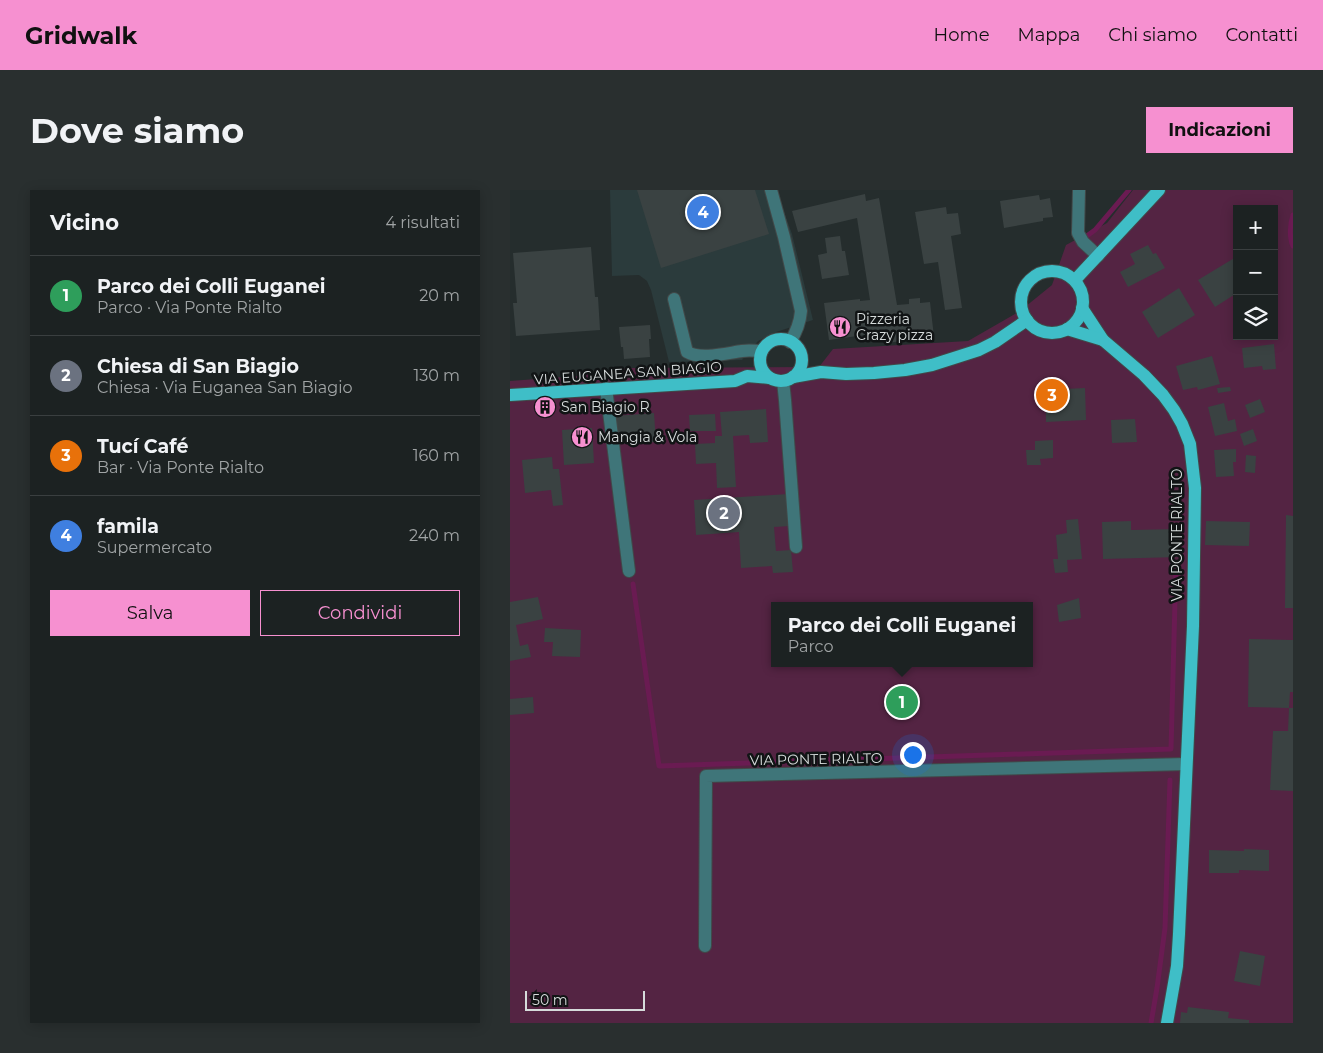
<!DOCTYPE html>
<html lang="it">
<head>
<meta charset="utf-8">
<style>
	:root { --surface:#1c2222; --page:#292f2f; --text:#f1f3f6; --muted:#a0a4a5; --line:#3a3f40; --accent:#f690d0 }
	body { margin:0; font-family:Montserrat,sans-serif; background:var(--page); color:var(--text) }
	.controls { position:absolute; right:15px; top:15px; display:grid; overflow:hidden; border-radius:0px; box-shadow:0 2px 12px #0003 }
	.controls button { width:45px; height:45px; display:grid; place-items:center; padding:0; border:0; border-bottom:1px solid var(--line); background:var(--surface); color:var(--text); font:25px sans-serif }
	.scale { position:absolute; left:15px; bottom:12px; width:120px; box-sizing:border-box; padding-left:5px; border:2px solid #d6dbdb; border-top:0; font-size:14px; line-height:18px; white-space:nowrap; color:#d6dbdb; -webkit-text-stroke:4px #111415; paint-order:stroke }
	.you { position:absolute; left:402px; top:564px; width:18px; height:18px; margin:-12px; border:4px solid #fff; border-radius:50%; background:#1a73e8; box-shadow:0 0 0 8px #1a73e833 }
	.badge { display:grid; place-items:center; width:32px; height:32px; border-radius:50%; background:var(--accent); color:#fff; font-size:16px; font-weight:700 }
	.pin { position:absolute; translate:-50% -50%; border:2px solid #fff; box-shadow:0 1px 5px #0006 }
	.popup { position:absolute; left:261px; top:412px; width:262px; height:65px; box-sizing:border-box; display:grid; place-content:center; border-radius:0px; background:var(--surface); filter:drop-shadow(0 1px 4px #0005); font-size:16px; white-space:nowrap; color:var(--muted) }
	.popup b { font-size:19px; color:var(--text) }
	.popup::after { content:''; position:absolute; left:50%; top:100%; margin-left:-10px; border:10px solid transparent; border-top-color:var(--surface) }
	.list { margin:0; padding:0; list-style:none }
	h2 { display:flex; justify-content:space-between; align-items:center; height:65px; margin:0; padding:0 20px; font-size:21px }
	h2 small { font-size:16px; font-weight:400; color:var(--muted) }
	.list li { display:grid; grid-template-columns:32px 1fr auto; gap:15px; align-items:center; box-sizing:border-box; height:80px; padding:0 20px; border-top:1px solid var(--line) }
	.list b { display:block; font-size:19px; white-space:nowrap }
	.list p { margin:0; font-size:16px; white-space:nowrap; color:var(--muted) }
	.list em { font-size:16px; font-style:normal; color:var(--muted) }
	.actions { display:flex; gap:10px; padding:15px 20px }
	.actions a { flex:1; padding:11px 0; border:1px solid var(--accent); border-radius:0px; text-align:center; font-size:18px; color:var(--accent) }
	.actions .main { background:var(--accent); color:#111 }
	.icon { flex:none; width:28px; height:28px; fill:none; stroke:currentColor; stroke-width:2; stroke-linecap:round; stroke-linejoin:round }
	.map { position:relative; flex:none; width:783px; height:833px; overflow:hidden; border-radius:0px }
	header { display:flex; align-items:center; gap:30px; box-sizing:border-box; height:70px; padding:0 25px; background:var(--accent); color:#111 }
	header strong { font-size:24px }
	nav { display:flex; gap:28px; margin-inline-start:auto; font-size:18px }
	.intro { display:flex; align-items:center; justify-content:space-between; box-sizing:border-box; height:120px; padding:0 30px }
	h1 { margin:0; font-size:35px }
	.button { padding:12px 22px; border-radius:0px; background:var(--accent); color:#111; font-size:18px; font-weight:700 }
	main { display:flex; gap:30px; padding:0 30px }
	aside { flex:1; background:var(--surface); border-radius:0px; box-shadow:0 2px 12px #0003 }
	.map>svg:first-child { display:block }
	.built { fill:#2b3b3c }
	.green { fill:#542443; fill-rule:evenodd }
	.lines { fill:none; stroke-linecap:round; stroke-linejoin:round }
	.stream { stroke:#6a1b52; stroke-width:5 }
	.building { fill:#3a4242 }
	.minor-casing { stroke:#414949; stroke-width:14 }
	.major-casing { stroke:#414949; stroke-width:14 }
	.minor { stroke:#3f7579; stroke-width:12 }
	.major { stroke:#3fbec7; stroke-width:12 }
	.labels { text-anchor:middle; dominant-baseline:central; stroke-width:5; stroke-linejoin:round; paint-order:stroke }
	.poi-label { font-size:14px; fill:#d6dbdb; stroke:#111415; text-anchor:start }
	.street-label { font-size:14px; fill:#d6dbdb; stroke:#111415 }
</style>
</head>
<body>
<header>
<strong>Gridwalk</strong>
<nav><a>Home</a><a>Mappa</a><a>Chi siamo</a><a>Contatti</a></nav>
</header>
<div class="intro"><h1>Dove siamo</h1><a class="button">Indicazioni</a></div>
<main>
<aside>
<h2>Vicino<small>4 risultati</small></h2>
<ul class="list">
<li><span class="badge" style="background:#2e9e5b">1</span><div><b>Parco dei Colli Euganei</b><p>Parco · Via Ponte Rialto</p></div><em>20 m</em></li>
<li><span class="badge" style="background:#6b7280">2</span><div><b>Chiesa di San Biagio</b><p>Chiesa · Via Euganea San Biagio</p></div><em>130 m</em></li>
<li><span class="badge" style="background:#e8710a">3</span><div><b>Tucí Café</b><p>Bar · Via Ponte Rialto</p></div><em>160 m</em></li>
<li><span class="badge" style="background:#3f7fe0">4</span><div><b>famila</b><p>Supermercato</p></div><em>240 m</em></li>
</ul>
<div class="actions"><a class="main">Salva</a><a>Condividi</a></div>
</aside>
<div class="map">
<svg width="783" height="833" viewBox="0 0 783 833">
	<rect width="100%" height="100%" fill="#252d2d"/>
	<polygon class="built" points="100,0 266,0 282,44 303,130 266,142 248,151 232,170 159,172 141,100 137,91 129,85 102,86"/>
	<path class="green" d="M623,0H783V833H0V191L67,186L118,178L309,177L323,159L458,151L510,121L542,95L556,55L597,33ZM727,19H764V146H727ZM264,416H520V473H264Z"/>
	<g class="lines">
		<g class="stream">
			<path d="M783,25C780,34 779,47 783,56"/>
			<polyline points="574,48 585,40 619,0"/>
			<polyline points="123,394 149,576 661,559 666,374"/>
			<polyline points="641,833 647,798 655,738 660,590"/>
		</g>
	</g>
	<g class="building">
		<polygon points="127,0 245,0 259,44 151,78"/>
		<polygon points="355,4 356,11 369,8 387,115 399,114 399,109 410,108 410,113 420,112 424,147 376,153 375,142 319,150 314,113 350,109 350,111 360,110 347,28 288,42 282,21"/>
		<polygon points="529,5 530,10 540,8 543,27 533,28 533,31 494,38 490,11"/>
		<polygon points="436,17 437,24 448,23 451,44 441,46 452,118 435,120 428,72 414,74 405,22"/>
		<polygon points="330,46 332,61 335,61 339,85 312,89 308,65 317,63 315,48"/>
		<polygon points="638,55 643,64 646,63 655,78 618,97 610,82 625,74 620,64"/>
		<polygon points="81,57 85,107 88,107 90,140 6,146 3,113 7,113 3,63"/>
		<polygon points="726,67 727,69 727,103 705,117 688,90"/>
		<polygon points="669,98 685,125 648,148 632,122"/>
		<polygon points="140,135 141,149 139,149 140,167 114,169 113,157 111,157 109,137"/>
		<polygon points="764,154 766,179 753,180 752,176 734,178 732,158"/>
		<polygon points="702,166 710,194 688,200 687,197 673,200 666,176"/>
		<polygon points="720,197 721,201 708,203 707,198"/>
		<polygon points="575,198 576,230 536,232 535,200"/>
		<polygon points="750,209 755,222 740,228 735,215"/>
		<polygon points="714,213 718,231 725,229 727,241 705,246 698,217"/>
		<polygon points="41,214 42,219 29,220 28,215"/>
		<polygon points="256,219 258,252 240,253 239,245 223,246 226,297 207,298 206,273 186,274 185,254 205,253 205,246 212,246 210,222"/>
		<polygon points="144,223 146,252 108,254 105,226"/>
		<polygon points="205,224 206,241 180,241 179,225"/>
		<polygon points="625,229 627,252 602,253 601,230"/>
		<polygon points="82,238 84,273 54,275 52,240"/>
		<polygon points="743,239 747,251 734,256 730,244"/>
		<polygon points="543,250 543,268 530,269 531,275 517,275 516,260 525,260 525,251"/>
		<polygon points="726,259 726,272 723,272 724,286 706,287 704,260"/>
		<polygon points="736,265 746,266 745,283 735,282"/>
		<polygon points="42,267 43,279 49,279 53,315 43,316 41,300 15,303 12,270"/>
		<polygon points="278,304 280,336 264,337 266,361 281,360 283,382 263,383 262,376 231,378 229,342 186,345 184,310"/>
		<polygon points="776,325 783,326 783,418 775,418"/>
		<polygon points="568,329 572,369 557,370 558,382 545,383 543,369 548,369 546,345 557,343 556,330"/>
		<polygon points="621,331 621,340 669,339 669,367 593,369 592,332"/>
		<polygon points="696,331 740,332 739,356 695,355"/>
		<polygon points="28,407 33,429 6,435 10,456 18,454 21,467 0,471 0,412"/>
		<polygon points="569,408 571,428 549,432 547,415"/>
		<polygon points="35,438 71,440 70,467 42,466 43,452 34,452"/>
		<polygon points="739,449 783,450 783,502 780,502 779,518 738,517"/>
		<polygon points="23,507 24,523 0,525 0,509"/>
		<polygon points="779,518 783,518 783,601 760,600 763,541 778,541"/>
		<polygon points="734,659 759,660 759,681 729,680 729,683 699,683 699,660 734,661"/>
		<polygon points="730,761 755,766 750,796 724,791"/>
		<polygon points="678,817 719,822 718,828 739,830 739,833 670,833 671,822 677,823"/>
	</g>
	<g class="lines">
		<g class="minor-casing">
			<g id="minor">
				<path d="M261,0L274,47L291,121C290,133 287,141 280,152"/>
				<polyline points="569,0 568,43 573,52 588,66"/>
				<path d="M164,109L177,162C191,170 217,163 232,161C239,160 246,161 252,161"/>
				<polyline points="273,191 275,210 286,357"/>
				<polyline points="96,198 119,381"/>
				<polyline points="195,756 196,586 676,574"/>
			</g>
		</g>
		<g class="major-casing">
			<g id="major">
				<circle cx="542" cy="112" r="31"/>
				<polyline points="565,90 649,0"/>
				<polyline points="572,118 593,150 634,185 653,205 664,220 672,234 680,254 685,298 683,436 669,744 667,776 657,833"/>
				<polyline points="557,139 593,150"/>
				<circle cx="271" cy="170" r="21"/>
				<polyline points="283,187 311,182 336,184 364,183 395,180 422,175 469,160 485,152 517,130"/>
				<polyline points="0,205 225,191 237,186 260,188"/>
			</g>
		</g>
		<use href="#minor" class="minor"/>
		<use href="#major" class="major"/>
	</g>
	<defs>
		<g id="restaurant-disc" transform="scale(1.125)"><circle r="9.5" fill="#f690d0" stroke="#111415"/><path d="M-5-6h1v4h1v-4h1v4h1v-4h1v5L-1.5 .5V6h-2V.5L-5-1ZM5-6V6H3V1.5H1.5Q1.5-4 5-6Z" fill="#111"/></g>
		<g id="building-disc" transform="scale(1.125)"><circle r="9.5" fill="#f690d0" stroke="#111415"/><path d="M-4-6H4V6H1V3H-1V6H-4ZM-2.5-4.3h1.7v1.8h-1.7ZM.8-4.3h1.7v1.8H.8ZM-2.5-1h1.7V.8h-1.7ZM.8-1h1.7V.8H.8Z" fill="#111"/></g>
	</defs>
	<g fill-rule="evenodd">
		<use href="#restaurant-disc" x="330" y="137"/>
		<use href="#building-disc" x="35" y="217"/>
		<use href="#restaurant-disc" x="72" y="247"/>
	</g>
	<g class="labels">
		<g class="poi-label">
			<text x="346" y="129">Pizzeria<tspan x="346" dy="16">Crazy pizza</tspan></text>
			<text x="51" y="217">San Biagio R</text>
			<text x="88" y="247">Mangia &amp; Vola</text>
		</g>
		<g class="street-label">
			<text transform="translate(118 183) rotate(-4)">VIA EUGANEA SAN BIAGIO</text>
			<text transform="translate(667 345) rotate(-90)">VIA PONTE RIALTO</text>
			<text transform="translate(306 569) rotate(-1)">VIA PONTE RIALTO</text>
		</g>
	</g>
</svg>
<div class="controls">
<button>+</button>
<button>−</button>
<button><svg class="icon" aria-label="layers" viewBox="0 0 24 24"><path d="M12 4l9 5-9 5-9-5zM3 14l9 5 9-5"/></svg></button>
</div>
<div class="scale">50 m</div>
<div class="you"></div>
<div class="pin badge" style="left:392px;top:512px;background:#2e9e5b">1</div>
<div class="popup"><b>Parco dei Colli Euganei</b>Parco</div>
<div class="pin badge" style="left:214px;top:323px;background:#6b7280">2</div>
<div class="pin badge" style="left:542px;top:205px;background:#e8710a">3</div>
<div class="pin badge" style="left:193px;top:22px;background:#3f7fe0">4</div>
</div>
</main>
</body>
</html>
